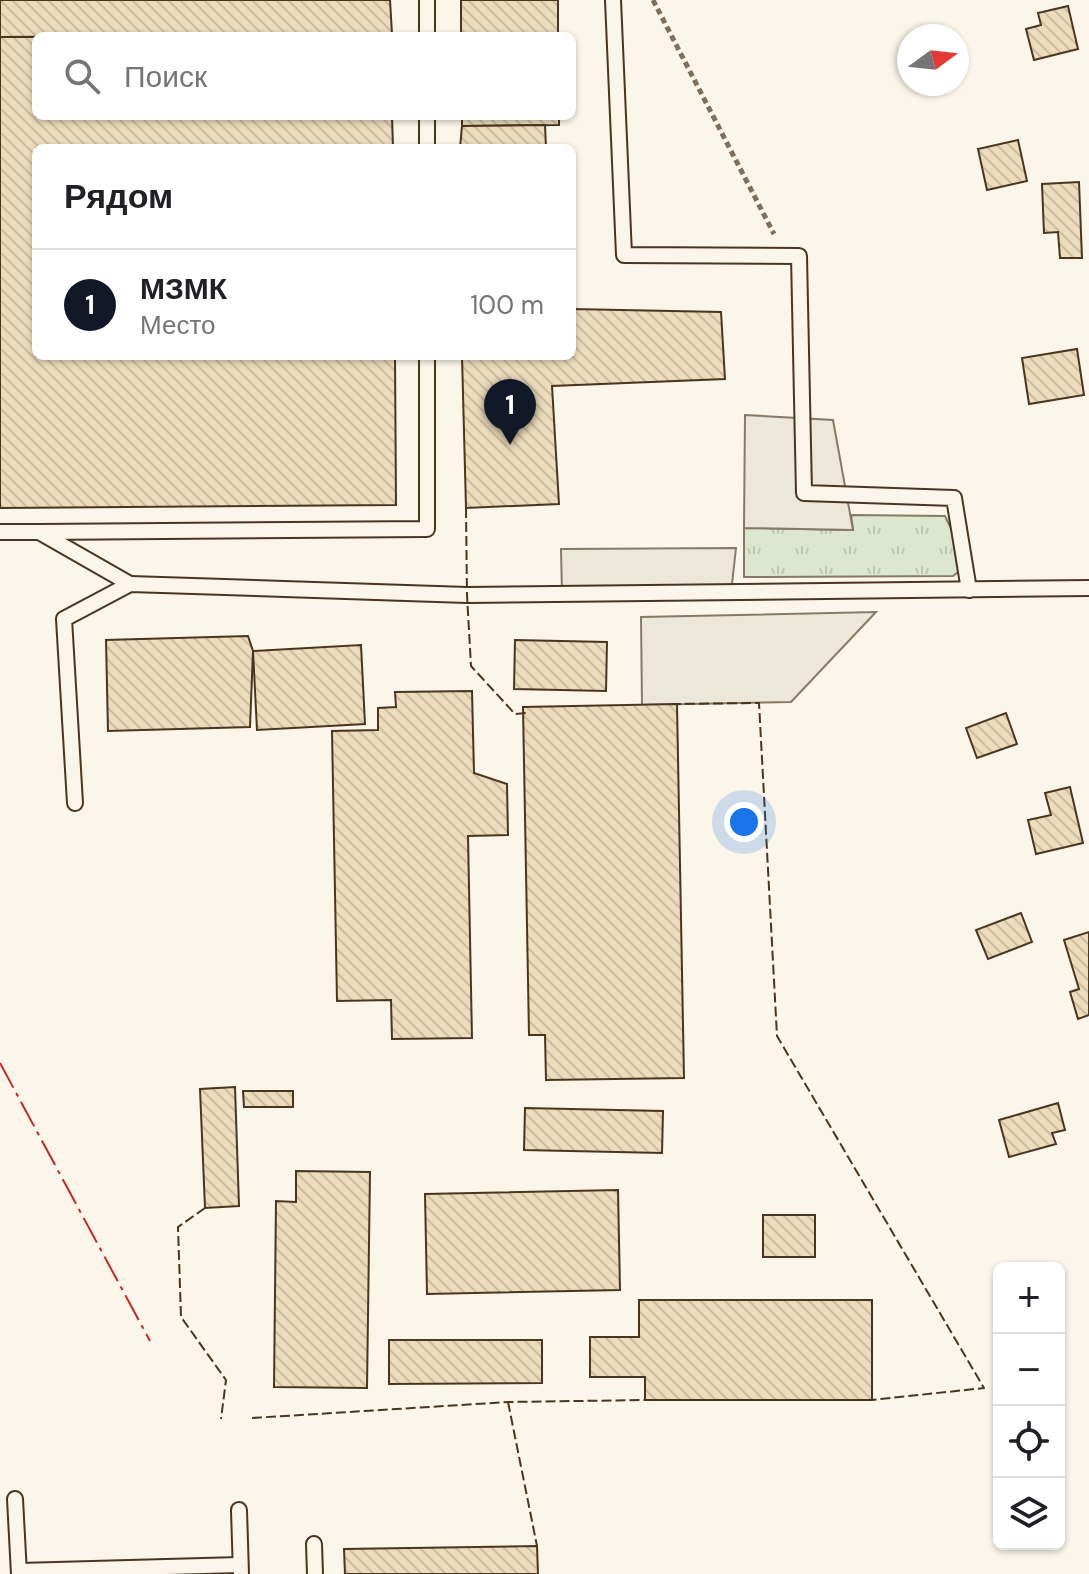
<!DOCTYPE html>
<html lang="ru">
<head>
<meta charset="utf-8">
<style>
	:root { --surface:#fff; --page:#f2f2f2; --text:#202124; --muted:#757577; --line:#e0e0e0; --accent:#111827 }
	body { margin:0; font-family:"DM Sans",sans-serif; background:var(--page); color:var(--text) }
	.controls { position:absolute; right:24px; bottom:24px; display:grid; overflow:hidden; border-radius:12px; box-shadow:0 2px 6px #0004 }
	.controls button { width:72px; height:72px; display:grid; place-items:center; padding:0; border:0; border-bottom:2px solid var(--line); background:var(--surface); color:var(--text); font:40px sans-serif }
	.compass { position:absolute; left:897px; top:24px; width:72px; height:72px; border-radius:50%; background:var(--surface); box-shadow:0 2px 6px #0004; rotate:75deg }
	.you { position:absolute; left:744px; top:822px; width:28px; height:28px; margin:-20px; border:6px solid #fff; border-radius:50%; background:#1a73e8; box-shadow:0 0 0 12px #1a73e833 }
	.badge { display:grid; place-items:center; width:52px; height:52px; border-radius:50%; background:var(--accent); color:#fff; font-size:26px; font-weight:700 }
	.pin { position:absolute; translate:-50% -66px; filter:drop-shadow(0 2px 4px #0008) }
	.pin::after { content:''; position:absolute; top:42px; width:28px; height:24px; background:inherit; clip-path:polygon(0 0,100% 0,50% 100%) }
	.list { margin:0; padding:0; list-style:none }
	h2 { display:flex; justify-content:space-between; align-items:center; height:104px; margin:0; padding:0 32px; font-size:34px }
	h2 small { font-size:26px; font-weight:400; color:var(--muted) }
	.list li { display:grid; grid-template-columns:52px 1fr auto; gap:24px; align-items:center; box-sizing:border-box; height:112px; padding:0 32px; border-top:2px solid var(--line) }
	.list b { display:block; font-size:30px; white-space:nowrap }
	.list p { margin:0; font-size:26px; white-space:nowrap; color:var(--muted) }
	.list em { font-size:26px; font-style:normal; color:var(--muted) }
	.icon { flex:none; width:44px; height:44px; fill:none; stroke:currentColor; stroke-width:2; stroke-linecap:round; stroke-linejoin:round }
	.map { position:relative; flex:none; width:1089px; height:1574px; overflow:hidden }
	.search { position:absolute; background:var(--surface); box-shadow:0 2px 6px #0004; left:32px; top:32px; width:544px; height:88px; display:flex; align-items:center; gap:20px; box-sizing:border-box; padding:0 28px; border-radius:12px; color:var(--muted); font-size:30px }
	.panel { position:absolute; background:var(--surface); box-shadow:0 2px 6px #0004; left:32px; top:144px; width:544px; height:216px; border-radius:12px }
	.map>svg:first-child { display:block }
	.grass { fill:url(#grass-tufts); stroke:#887966; stroke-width:2 }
	.parking { fill:#ede7d9; stroke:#887966; stroke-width:2 }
	.building { fill:url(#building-back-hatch); stroke:#4a3520; stroke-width:2 }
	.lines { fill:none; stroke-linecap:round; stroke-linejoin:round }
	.lane-casing { stroke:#4a3520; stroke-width:18 }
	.path { stroke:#7f6f5c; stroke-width:5; stroke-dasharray:6 4; stroke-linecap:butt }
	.lane { stroke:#fbf6e9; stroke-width:14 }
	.fence { stroke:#4a3520; stroke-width:2; stroke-dasharray:10 4; stroke-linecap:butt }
	.power { stroke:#c62828; stroke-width:2; stroke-dasharray:28 6 4 6; stroke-linecap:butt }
</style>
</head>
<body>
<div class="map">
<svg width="1089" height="1574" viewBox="0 0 1089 1574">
	<defs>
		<pattern id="grass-tufts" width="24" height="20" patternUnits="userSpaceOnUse" patternTransform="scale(2)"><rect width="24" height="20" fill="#dce7d0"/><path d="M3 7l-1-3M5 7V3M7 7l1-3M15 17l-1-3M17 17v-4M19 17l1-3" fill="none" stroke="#bec7b2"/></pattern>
		<pattern id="building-back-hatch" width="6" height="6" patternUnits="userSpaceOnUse" patternTransform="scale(2)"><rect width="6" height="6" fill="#ecdcbc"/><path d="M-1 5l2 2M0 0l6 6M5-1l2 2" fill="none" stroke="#ccbda1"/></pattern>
	</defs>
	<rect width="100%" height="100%" fill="#fbf6e9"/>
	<polygon class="grass" points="851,515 945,516 957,541 958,572 953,576 744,577 744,528 853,530"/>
	<g class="parking">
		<polygon points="745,415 833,420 853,530 744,528"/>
		<polygon points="736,548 731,593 562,594 561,549"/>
		<polygon points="876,612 791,702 642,705 641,617"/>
	</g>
	<g class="building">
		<polygon points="0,0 390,0 392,34 0,37"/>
		<rect x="461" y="0" width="97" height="36"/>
		<polygon points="1068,6 1078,49 1034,60 1026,29 1041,25 1038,13"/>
		<polygon points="392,34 392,36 138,36"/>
		<polygon points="0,37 36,37 36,116 392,116 393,148 36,148 36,356 395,356 396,505 0,508"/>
		<polygon points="462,116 559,116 559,125 462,126"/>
		<polygon points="545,125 546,148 460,148 462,126"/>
		<polygon points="1018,140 1027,181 987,190 978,149"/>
		<polygon points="1079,182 1082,258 1060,258 1058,232 1044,233 1042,184"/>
		<polygon points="572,309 721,312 725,379 552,386 559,504 466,508 462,356 572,356"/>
		<polygon points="1077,349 1084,395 1029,404 1022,358"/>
		<polygon points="248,636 253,651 250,727 108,731 106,640"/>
		<polygon points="515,640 607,642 606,691 514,689"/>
		<polygon points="361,645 365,724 257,730 253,651"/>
		<polygon points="472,691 474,773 507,784 508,835 468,836 472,1038 392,1039 391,1000 337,1001 332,731 378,730 378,708 396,707 395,692"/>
		<polygon points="677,704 684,1078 546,1080 545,1035 529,1035 523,707"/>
		<polygon points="1006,713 1017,744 977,758 966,728"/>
		<polygon points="1070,787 1083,843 1036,854 1028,820 1051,815 1045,793"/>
		<polygon points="1021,913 1032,942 988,959 976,930"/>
		<polygon points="1089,932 1089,1015 1078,1019 1070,992 1079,989 1064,940"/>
		<polygon points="235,1087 239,1206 205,1208 200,1089"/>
		<polygon points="243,1091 293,1091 293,1107 244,1107"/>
		<polygon points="1058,1103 1065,1130 1052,1133 1056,1144 1009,1157 999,1120"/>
		<polygon points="525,1108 663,1111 662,1153 524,1150"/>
		<polygon points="296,1171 370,1172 367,1388 274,1387 276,1201 296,1202"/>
		<polygon points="618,1190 620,1290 427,1294 425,1194"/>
		<rect x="763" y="1215" width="52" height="42"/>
		<polygon points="639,1300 872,1300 872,1400 645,1400 645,1377 590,1377 590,1337 639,1337"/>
		<polygon points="389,1340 542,1340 542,1383 389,1384"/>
		<polygon points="537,1546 538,1574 345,1574 344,1549"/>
	</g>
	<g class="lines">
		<g class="lane-casing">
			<g id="lane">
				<polyline points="613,0 624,255 799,256 804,493 954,498 969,590"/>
				<polyline points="427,36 427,0"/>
				<polyline points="427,148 427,116"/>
				<polyline points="0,532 39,532 130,584"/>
				<polyline points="39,532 427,529 427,356"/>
				<polyline points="75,803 64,619 130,584 467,595 1089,588"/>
				<polyline points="15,1499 19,1574"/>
				<polyline points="239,1510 241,1574"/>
				<polyline points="314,1544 315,1574"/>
				<polyline points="19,1571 240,1565"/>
			</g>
		</g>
		<polyline class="path" points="653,0 774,234"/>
		<use href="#lane" class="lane"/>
		<g class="fence">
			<polyline points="466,508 467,595 471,666 515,714 527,713"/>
			<polyline points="671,704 759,703 777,1036 984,1388 872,1400"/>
			<polyline points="205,1208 178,1227 181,1317 226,1380 221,1419"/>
			<polyline points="508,1402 537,1546"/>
			<polyline points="252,1418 508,1402 645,1400"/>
		</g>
		<polyline class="power" points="0,1063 150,1341"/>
	</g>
</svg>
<div class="controls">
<button>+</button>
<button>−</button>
<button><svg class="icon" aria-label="locate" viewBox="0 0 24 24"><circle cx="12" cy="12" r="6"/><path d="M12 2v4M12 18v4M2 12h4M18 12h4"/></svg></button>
<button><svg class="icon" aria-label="layers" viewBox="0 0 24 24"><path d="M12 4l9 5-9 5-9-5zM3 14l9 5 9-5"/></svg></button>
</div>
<svg class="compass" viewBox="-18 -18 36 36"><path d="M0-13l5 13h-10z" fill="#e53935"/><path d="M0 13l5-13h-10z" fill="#757577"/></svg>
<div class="you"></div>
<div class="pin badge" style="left:510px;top:445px">1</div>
<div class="search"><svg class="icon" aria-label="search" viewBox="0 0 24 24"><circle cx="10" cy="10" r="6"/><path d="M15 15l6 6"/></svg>Поиск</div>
<section class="panel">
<h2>Рядом<small></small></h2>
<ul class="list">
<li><span class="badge">1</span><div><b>МЗМК</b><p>Место</p></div><em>100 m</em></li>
</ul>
</section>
</div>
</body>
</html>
